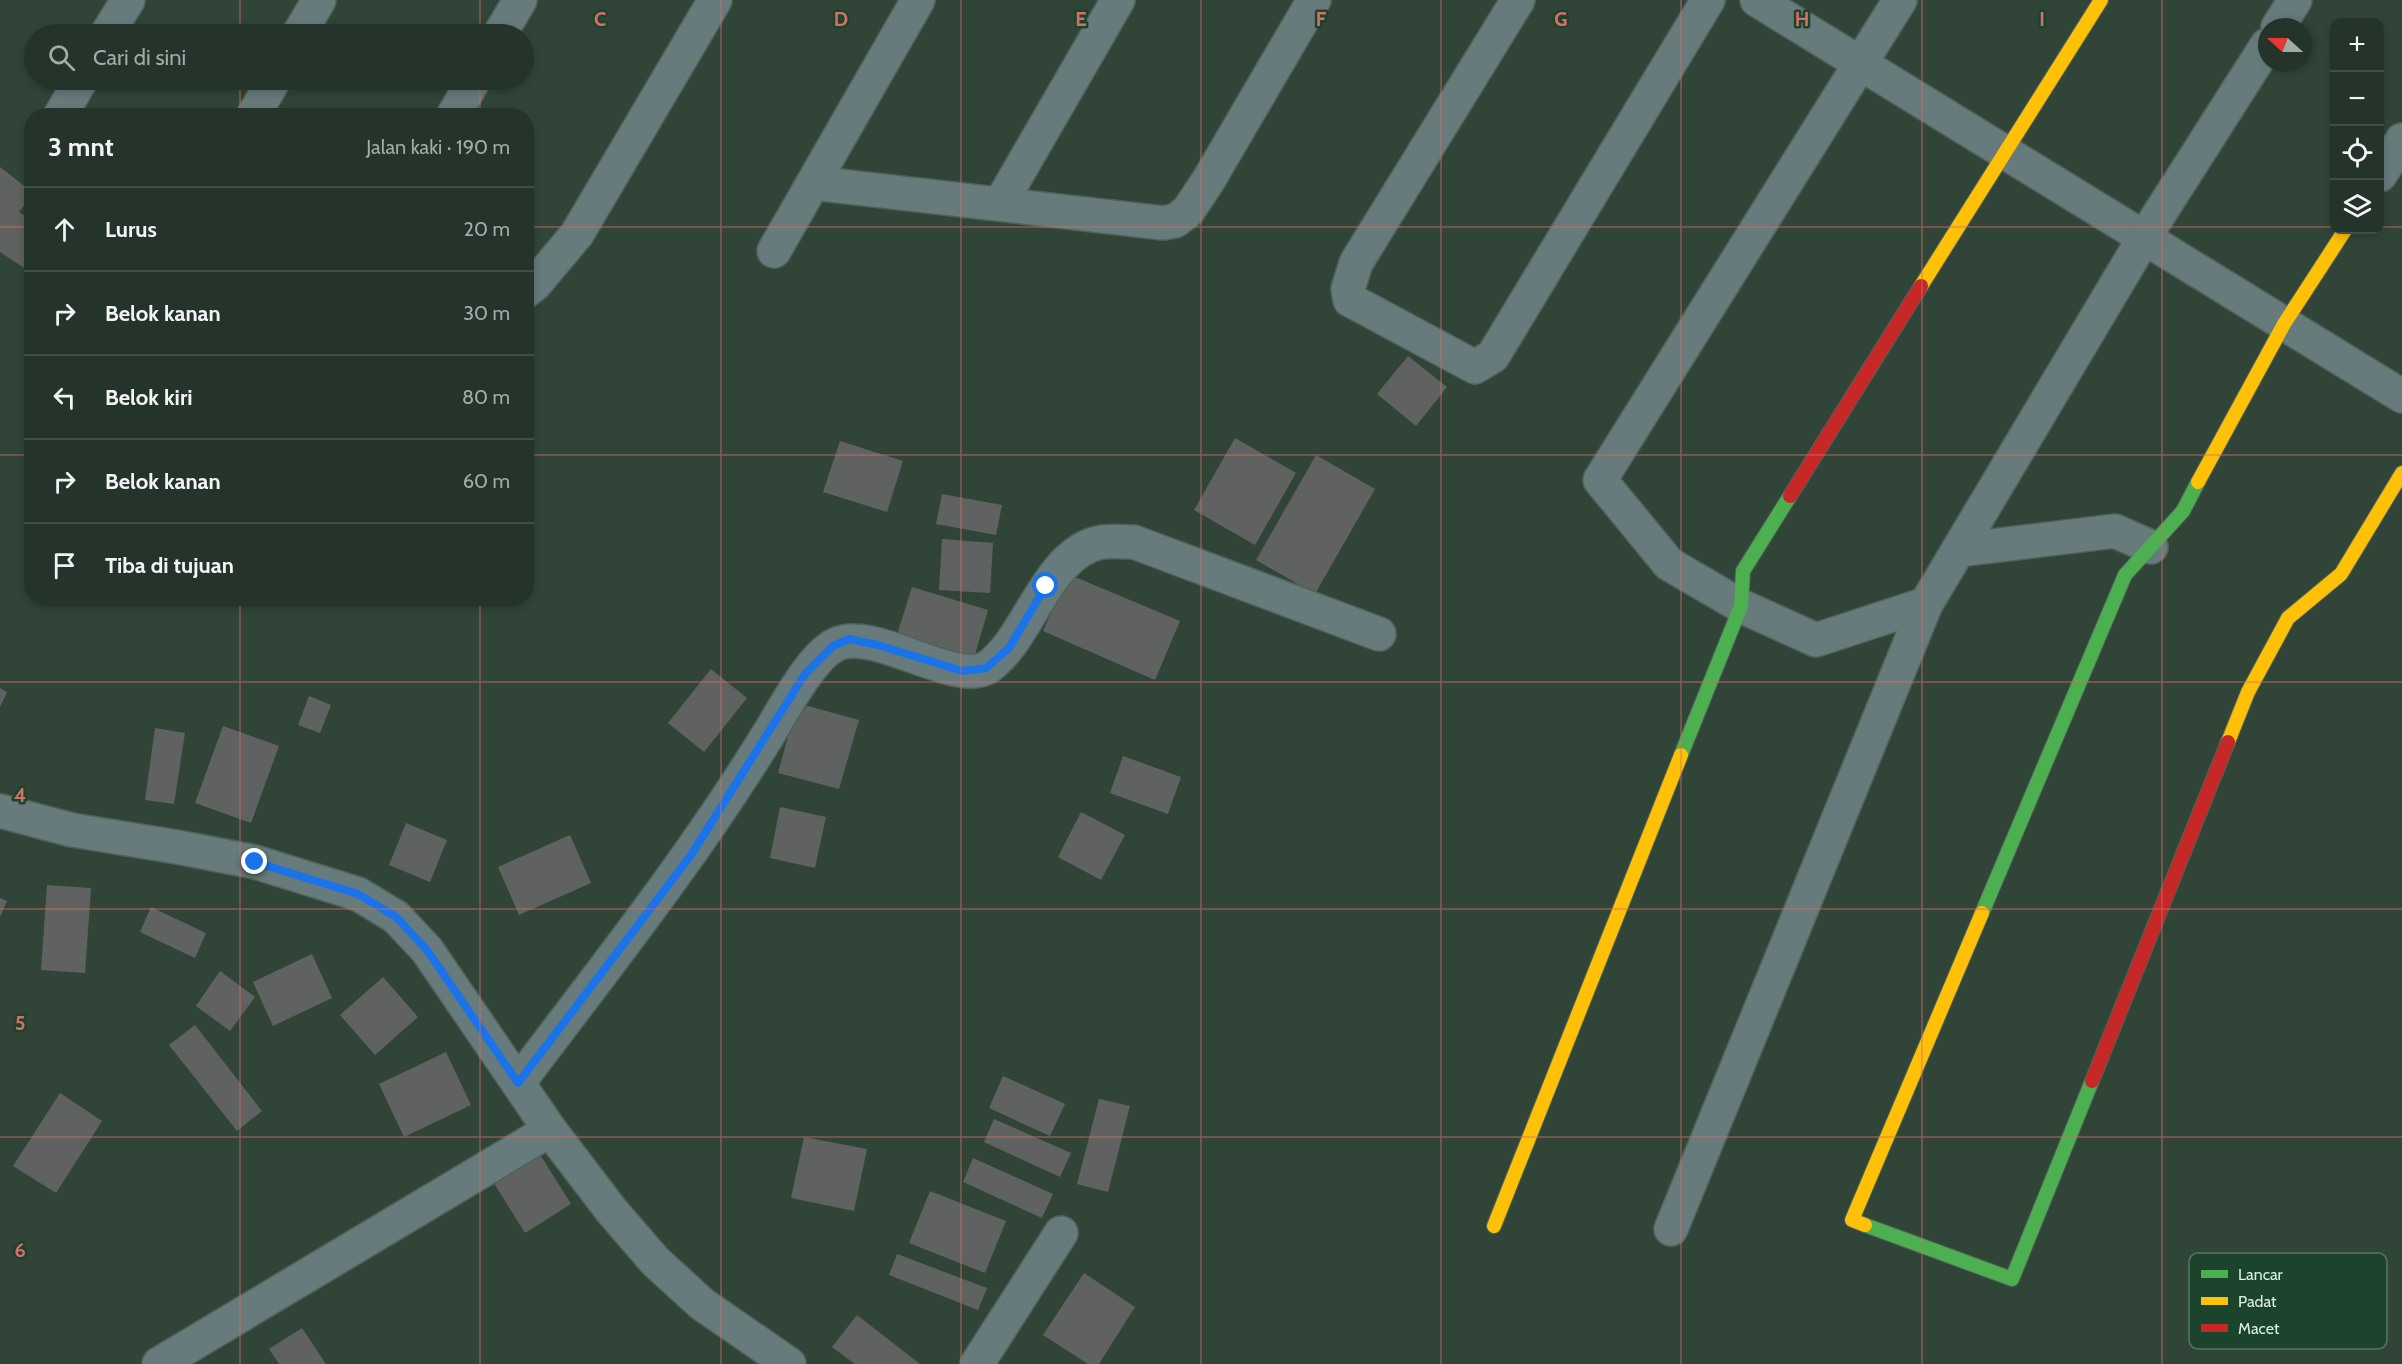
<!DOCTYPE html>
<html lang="id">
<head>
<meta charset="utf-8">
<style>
	:root { --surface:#24342a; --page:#2c3c32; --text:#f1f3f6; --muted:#a3aaa8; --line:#414f47 }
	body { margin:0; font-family:Cabin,sans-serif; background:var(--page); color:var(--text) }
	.controls { position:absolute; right:18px; top:18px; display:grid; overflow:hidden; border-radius:12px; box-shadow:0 3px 9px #0003 }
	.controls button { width:54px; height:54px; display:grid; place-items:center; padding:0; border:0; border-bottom:2px solid var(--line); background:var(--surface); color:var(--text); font:30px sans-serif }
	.compass { position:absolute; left:2258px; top:18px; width:54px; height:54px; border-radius:50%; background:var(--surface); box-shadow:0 3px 9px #0003; rotate:291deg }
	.stop { position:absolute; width:18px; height:18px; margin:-14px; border:4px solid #1a73e8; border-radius:50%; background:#fff }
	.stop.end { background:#1a73e8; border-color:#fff; box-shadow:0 2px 6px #0008 }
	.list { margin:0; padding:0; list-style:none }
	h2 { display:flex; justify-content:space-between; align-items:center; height:78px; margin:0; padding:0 24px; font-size:26px }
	h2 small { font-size:20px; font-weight:400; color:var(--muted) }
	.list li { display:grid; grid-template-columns:39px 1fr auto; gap:18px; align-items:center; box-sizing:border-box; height:84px; padding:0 24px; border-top:2px solid var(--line) }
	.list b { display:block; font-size:22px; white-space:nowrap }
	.list em { font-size:20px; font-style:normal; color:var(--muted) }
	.icon { flex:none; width:33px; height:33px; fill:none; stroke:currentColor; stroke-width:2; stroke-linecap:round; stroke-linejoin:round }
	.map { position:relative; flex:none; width:2402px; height:1364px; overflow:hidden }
	.search { position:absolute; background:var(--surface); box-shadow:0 3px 9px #0003; left:24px; top:24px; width:510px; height:66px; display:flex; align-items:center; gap:15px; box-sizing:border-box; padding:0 21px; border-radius:33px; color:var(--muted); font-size:22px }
	.panel { position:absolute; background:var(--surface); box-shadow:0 3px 9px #0003; left:24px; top:108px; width:510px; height:498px; border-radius:24px }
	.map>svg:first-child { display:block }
	.building { fill:#5f6261 }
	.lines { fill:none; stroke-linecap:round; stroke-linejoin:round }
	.street-casing { stroke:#506257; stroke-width:36 }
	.fast-casing { stroke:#506257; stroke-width:16 }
	.slow-casing { stroke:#506257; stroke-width:16 }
	.jam-casing { stroke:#506257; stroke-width:16 }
	.street { stroke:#677b7c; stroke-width:33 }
	.fast { stroke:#4caf50; stroke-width:14 }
	.slow { stroke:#ffc107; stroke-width:14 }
	.jam { stroke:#c62828; stroke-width:14 }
	.route { stroke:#1a73e8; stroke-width:8 }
	.grid { fill:none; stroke:#d76e68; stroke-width:1.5; stroke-opacity:0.55 }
	.key { fill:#1c432b; stroke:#557761; stroke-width:1.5 }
	.key-label { font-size:16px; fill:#d9efdf }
	.grid-label { font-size:20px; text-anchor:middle; font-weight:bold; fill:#d76e68; stroke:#1c432b; stroke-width:5; stroke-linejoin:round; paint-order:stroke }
</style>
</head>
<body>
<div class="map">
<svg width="2402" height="1364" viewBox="0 0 2402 1364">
	<rect width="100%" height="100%" fill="#304538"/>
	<g class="building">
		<polygon points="0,167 32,192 32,195 19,212 32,220 32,273 0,252"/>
		<polygon points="1408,356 1447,387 1416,426 1377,394"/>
		<polygon points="1235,438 1296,473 1255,545 1194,510"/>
		<polygon points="840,441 903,461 887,512 823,492"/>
		<polygon points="1316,455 1375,489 1315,594 1256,560"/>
		<polygon points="942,494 1002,505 996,535 936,524"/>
		<polygon points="942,539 993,543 990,593 939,590"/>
		<polygon points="1068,574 1180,621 1155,680 1043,631"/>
		<polygon points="912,587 988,610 971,668 894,644"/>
		<polygon points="711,669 747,698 704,752 668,723"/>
		<polygon points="0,688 7,692 0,707"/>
		<polygon points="309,696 331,705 320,733 298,725"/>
		<polygon points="797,703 859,720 839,789 778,773"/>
		<polygon points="223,726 279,746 251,823 195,803"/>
		<polygon points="155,728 185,733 174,804 145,800"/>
		<polygon points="1123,756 1181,777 1168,814 1110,793"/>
		<polygon points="780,807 826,817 815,868 770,858"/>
		<polygon points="1081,812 1125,835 1101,880 1058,857"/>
		<polygon points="406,823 447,840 430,882 389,865"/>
		<polygon points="570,835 591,883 519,915 498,867"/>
		<polygon points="47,885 91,888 85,973 41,970"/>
		<polygon points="0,898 7,901 0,917"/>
		<polygon points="151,907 206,933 195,958 140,932"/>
		<polygon points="312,954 332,998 273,1026 253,982"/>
		<polygon points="220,971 255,997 230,1031 196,1006"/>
		<polygon points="383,977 418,1017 375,1055 340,1015"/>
		<polygon points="195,1025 262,1111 237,1131 169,1045"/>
		<polygon points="446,1052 471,1105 404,1137 379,1084"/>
		<polygon points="1003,1076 1065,1104 1050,1136 989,1108"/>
		<polygon points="60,1093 102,1121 56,1193 13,1166"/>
		<polygon points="1099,1099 1130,1106 1108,1192 1077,1184"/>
		<polygon points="994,1119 1071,1153 1060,1177 984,1142"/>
		<polygon points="804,1137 867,1149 854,1211 791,1198"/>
		<polygon points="536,1148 571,1204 525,1233 490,1177"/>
		<polygon points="973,1158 1053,1194 1042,1218 963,1182"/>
		<polygon points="930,1191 1006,1221 985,1273 909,1243"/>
		<polygon points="897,1254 987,1288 978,1310 889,1275"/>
		<polygon points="1084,1273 1135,1307 1099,1364 1088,1364 1043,1335"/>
		<polygon points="857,1315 920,1364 855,1364 832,1347"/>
		<polygon points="302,1328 326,1364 279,1364 269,1349"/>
	</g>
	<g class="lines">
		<g class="street-casing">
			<g id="street">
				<polyline points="1518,0 1356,263 1348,289 1350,300 1475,367 1493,356 1708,0"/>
				<polyline points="1757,0 2402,396"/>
				<polyline points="1900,0 1600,480 1669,564 1741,606 1816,640 1926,604"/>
				<polyline points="2278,27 2295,0"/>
				<polyline points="107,34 128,0"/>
				<polyline points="299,34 319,0"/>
				<polyline points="500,34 520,0"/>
				<polyline points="60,116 81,80"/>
				<polyline points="253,116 274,80"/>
				<polyline points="453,116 474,80"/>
				<polyline points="2380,175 2402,140"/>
				<polyline points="813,183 1163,223 1175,221 1188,211 1208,181 1314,0"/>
				<polyline points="1000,204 1118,0"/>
				<polyline points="774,251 918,0"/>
				<polyline points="526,291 535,284 577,234 715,0"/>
				<polyline points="1958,550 2115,531 2151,547"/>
				<polyline points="0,811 72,830 177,847 255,862 358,894 396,917 427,950 550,1130 611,1210 655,1261 702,1304 789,1364"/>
				<path d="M518,1083C604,969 693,857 768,735C783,711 810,658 835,645C873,625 956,688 988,667C1029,639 1047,551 1102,542C1112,541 1123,542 1134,542L1379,634"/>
				<polyline points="1671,1229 1926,604 2144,238 2267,45"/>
				<polyline points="159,1364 550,1130"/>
				<polyline points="977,1364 1061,1233"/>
			</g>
		</g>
		<g class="fast-casing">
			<g id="fast">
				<polyline points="1681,755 1741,606 1743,571 1790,496"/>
				<polyline points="1982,913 2125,575 2183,511 2198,482"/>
				<polyline points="1865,1225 2012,1279 2092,1081"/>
			</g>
		</g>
		<g class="slow-casing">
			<g id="slow">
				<polyline points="1921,286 2101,0"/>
				<polyline points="2198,482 2284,324 2345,230"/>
				<polyline points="2228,742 2248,692 2288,618 2341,574 2402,473"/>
				<polyline points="1865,1225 1852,1220 1982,913"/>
				<polyline points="1494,1226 1681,755"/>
			</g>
		</g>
		<g class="jam-casing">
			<g id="jam">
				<polyline points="1790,496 1921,286"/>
				<polyline points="2092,1081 2228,742"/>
			</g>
		</g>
		<use href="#street" class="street"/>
		<use href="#fast" class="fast"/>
		<use href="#slow" class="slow"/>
		<use href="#jam" class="jam"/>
	</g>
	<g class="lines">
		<polyline class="route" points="255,862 358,894 396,917 427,950 518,1083 691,855 805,674 833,646 849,639 878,645 962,671 986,668 1009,648 1046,586"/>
	</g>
	<path class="grid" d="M240,0V34M480,0V34M721,0V1364M961,0V1364M1201,0V1364M1441,0V1364M1681,0V1364M1922,0V1364M2162,0V1364M240,80V116M480,80V116M0,227H32M526,227H2334M2380,227H2402M0,455H32M526,455H2402M240,598V1364M480,598V1364M0,682H2402M0,909H2402M0,1137H2402"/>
	<rect x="2189" y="1253" width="198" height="96" rx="9" class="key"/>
	<rect x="2201" y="1270" width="27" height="8" fill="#4caf50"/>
	<rect x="2201" y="1297" width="27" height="8" fill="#ffc107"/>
	<rect x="2201" y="1324" width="27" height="8" fill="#c62828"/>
	<g class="key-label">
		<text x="2238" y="1280">Lancar</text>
		<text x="2238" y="1307">Padat</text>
		<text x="2238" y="1334">Macet</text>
	</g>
	<g class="grid-label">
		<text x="600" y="26">C</text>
		<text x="841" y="26">D</text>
		<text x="1081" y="26">E</text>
		<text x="1321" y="26">F</text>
		<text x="1561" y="26">G</text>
		<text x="1802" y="26">H</text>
		<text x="2042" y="26">I</text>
		<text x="20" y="802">4</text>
		<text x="20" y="1030">5</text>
		<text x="20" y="1257">6</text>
	</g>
</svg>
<div class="controls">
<button>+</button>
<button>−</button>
<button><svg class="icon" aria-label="locate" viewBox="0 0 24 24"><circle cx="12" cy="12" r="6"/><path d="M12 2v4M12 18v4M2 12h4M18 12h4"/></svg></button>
<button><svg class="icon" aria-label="layers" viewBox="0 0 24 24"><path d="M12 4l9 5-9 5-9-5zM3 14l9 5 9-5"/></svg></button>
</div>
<svg class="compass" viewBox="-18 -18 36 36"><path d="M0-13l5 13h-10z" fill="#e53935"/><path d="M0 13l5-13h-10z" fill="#a3aaa8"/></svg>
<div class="stop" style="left:1046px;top:586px"></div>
<div class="stop end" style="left:255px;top:862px"></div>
<div class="search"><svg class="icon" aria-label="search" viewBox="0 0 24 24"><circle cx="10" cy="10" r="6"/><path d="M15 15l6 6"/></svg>Cari di sini</div>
<section class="panel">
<h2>3 mnt<small>Jalan kaki · 190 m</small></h2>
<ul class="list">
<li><svg class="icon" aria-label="ahead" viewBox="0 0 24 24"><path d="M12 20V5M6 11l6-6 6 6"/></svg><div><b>Lurus</b></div><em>20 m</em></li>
<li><svg class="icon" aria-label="right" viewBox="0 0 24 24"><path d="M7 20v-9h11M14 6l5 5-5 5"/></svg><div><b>Belok kanan</b></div><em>30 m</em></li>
<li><svg class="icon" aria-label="left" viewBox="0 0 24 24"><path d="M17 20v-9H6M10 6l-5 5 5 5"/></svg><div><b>Belok kiri</b></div><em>80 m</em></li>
<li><svg class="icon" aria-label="right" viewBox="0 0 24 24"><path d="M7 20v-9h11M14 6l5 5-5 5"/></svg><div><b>Belok kanan</b></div><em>60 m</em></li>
<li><svg class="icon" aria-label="arrive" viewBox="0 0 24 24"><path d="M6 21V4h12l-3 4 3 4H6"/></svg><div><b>Tiba di tujuan</b></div></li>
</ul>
</section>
</div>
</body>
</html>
